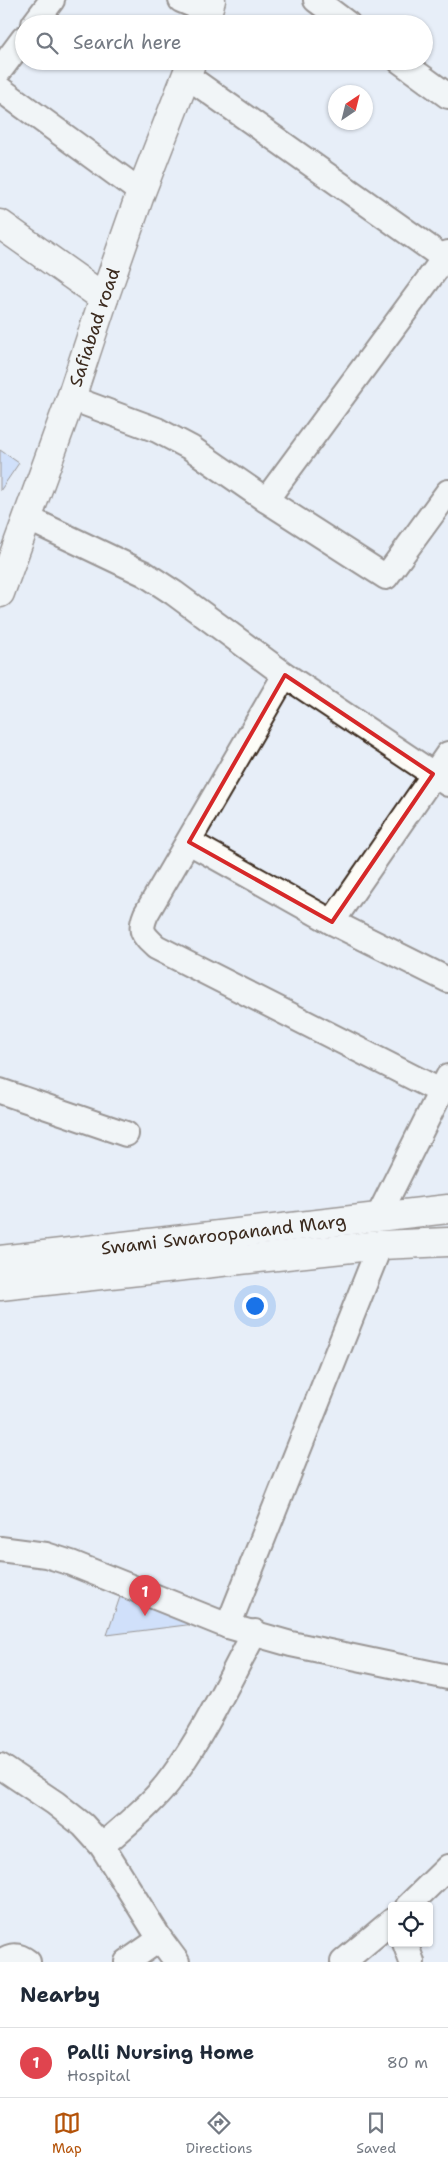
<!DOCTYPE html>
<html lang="en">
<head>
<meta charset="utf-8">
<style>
	:root { --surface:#fff; --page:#f6f6f7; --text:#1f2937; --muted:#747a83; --line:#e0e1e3; --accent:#b45309 }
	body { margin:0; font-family:"Shantell Sans",sans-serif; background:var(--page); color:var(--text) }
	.controls { position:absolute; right:15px; bottom:15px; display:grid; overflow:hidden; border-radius:5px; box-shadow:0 1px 4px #0004 }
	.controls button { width:45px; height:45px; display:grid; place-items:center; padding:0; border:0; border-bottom:1px solid var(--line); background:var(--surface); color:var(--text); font:25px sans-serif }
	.compass { position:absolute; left:328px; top:85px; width:45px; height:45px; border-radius:50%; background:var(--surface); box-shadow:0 1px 4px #0004; rotate:35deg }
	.you { position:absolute; left:254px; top:1305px; width:18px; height:18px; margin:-12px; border:4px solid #fff; border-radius:50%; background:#1a73e8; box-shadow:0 0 0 8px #1a73e833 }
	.badge { display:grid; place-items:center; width:32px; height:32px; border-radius:50%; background:var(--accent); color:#fff; font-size:16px; font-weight:700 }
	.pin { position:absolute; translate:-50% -41px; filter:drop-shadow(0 1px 2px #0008) }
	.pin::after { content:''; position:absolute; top:26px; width:18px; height:15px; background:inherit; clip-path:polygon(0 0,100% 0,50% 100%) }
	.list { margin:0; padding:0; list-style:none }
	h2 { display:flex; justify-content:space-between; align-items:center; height:65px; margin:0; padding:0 20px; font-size:21px }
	h2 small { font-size:16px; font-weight:400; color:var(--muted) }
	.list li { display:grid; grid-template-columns:32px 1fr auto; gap:15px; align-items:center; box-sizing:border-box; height:70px; padding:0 20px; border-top:1px solid var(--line) }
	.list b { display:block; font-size:19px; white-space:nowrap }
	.list p { margin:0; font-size:16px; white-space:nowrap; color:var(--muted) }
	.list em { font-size:16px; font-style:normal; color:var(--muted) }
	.icon { flex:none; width:28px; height:28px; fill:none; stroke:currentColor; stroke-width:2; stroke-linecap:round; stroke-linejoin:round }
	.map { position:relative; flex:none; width:448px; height:1962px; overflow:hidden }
	.search { position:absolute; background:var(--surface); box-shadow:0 1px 4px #0004; left:15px; right:15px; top:15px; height:55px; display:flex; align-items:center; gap:12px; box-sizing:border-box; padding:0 18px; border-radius:28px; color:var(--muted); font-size:19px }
	.sheet { height:135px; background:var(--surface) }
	nav { display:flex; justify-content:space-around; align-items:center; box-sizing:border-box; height:70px; border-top:1px solid var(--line); background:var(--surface); font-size:14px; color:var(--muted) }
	nav a { display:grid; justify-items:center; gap:2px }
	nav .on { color:var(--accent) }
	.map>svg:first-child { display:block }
	.building { fill:#b4cffc; stroke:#3b2a1e }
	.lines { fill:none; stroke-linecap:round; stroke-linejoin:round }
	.street-casing { stroke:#3b2a1e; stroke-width:28 }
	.secondary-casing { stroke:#3b2a1e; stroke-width:31 }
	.street { stroke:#fdfcf7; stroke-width:24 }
	.secondary { stroke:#fdfcf7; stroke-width:28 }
	.marked { fill:none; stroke:#d62828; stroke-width:4; stroke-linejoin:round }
	.labels { text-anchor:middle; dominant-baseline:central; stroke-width:5; stroke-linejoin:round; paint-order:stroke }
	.street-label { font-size:18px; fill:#3b2a1e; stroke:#fdfcf7 }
</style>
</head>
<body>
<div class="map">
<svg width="448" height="1962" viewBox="0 0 448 1962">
	<rect width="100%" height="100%" fill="#e7eef8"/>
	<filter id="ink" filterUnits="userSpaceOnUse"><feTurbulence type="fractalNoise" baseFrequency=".02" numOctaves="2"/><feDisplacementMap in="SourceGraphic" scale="10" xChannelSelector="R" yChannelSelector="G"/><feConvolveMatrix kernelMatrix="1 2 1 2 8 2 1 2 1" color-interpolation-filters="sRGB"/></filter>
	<g filter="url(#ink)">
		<g class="building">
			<polygon points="0,450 19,463 0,491"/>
			<polygon points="122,1591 210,1622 107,1635"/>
		</g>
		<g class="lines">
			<g class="street-casing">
				<g id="street">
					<polyline points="181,0 207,11"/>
					<polyline points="316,0 348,24"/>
					<polyline points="34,24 52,0"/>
					<polyline points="400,61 448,96"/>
					<polyline points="0,70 24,38"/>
					<polyline points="187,76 448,261"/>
					<polyline points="0,89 141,192"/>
					<polyline points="71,398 157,430 191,448 266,500 386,577 448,492"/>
					<polyline points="266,500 448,253"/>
					<polyline points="27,518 145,574 174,593 285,675 448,784"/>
					<path d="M285,675L146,914C139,931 142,934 156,947L440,1091"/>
					<polyline points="189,842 332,922 448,980"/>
					<polyline points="332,922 448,754"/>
					<polyline points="0,1091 126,1134"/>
					<polyline points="378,1217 448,1077"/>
					<polyline points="0,1549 46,1555 71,1563 228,1626 291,1644 448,1677"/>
					<polyline points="228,1626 380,1245"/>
					<polyline points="0,1766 55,1803 83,1825 102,1846 160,1939 177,1962"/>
					<path d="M102,1846C126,1824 154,1803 173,1776C205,1732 229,1680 255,1632"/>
					<polyline points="408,1906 448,1867"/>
					<polyline points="405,1943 412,1962"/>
					<path d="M1,1962C11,1954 18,1954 28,1962"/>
					<polyline points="127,1962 160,1939"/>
					<polyline points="343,1962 392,1921"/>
				</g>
			</g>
			<g class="secondary-casing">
				<g id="secondary">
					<polyline points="204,24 211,0"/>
					<polyline points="0,224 104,298"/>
					<path id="s1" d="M0,593L71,398L104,298L141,192L192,61"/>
					<path id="s2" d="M0,1260L448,1209"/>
					<polyline points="0,1286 380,1245 448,1242"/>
				</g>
			</g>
			<use href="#street" class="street"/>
			<use href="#secondary" class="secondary"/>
		</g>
	</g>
	<path d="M0 0H448V1962H0ZM285,675L433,774L332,922L189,842Z" fill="#e7eef8" fill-opacity=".55" fill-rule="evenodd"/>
	<path class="marked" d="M285,675L433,774L332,922L189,842Z"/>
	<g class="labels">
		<g class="street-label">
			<text stroke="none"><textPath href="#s1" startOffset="282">Safiabad road</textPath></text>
			<text stroke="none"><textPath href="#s2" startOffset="225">Swami Swaroopanand Marg</textPath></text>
		</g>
	</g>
</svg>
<div class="controls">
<button><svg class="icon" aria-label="locate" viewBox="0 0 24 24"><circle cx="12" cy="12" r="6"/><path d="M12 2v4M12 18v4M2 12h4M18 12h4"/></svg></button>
</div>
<svg class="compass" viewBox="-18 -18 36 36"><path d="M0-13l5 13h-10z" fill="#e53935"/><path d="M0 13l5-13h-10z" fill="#747a83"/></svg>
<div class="you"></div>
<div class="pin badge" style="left:145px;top:1616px;background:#e0444e">1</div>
<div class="search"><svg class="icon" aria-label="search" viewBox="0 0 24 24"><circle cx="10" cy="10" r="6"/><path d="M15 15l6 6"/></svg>Search here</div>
</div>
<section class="sheet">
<h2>Nearby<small></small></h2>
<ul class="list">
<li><span class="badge" style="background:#e0444e">1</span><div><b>Palli Nursing Home</b><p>Hospital</p></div><em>80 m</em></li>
</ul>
</section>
<nav>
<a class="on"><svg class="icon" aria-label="map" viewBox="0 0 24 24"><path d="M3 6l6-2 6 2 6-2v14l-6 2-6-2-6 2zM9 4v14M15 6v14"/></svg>Map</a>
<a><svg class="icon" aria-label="directions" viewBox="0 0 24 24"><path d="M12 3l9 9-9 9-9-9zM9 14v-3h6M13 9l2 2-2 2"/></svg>Directions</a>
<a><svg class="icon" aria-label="saved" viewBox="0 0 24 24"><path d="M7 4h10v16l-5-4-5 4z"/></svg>Saved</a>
</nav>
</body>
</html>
